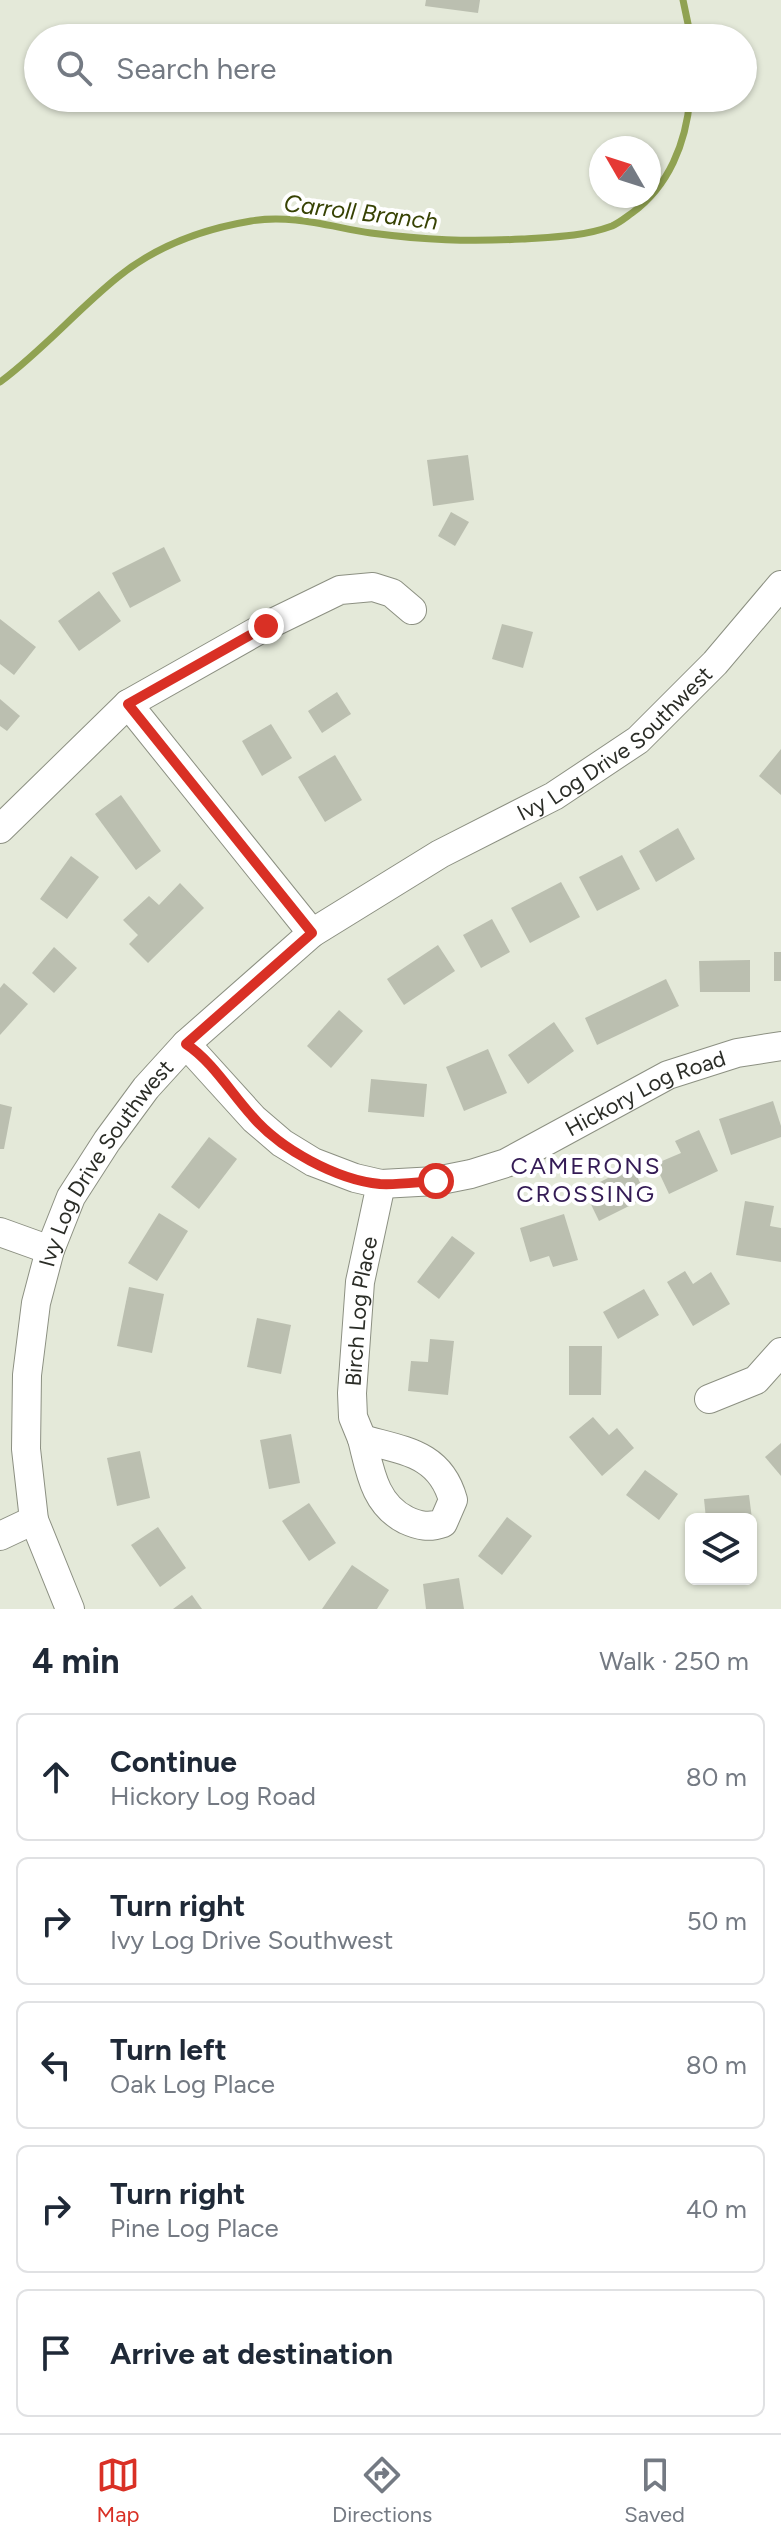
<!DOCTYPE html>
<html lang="en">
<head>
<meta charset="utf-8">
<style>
	:root { --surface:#fff; --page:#f2f2f3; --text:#1f2937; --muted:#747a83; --line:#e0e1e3; --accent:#d93025 }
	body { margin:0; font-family:Figtree,sans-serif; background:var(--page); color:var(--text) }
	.controls { position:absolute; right:24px; bottom:24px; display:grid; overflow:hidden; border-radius:12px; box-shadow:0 2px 6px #0004 }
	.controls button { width:72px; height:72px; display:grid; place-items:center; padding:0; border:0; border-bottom:2px solid var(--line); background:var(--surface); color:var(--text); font:40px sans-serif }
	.compass { position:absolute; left:589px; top:136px; width:72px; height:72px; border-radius:50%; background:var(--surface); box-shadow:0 2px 6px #0004; rotate:309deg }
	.stop { position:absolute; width:24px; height:24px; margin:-18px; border:6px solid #d93025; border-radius:50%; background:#fff }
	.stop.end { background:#d93025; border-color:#fff; box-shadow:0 2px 8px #0008 }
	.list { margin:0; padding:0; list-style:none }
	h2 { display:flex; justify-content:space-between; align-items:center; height:104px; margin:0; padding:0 32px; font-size:34px }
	h2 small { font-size:26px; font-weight:400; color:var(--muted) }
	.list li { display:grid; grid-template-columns:52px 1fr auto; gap:24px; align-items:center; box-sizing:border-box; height:128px; margin:0 16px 16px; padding:0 16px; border:2px solid var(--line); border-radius:12px }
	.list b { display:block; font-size:30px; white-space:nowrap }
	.list p { margin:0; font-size:26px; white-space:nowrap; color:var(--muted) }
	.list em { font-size:26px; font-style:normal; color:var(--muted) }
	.icon { flex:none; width:44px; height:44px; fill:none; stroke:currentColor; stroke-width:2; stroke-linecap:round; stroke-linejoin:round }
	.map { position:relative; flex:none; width:781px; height:1609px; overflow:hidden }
	.search { position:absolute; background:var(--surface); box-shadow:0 2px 6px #0004; left:24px; right:24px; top:24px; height:88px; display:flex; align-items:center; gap:20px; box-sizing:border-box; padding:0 28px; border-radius:44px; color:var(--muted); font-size:30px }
	.sheet { height:824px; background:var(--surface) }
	nav { display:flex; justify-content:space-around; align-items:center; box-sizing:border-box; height:112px; border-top:2px solid var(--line); background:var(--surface); font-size:22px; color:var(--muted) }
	nav a { display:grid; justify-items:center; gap:4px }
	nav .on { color:var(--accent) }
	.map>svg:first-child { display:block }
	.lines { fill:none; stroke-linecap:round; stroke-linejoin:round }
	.stream { stroke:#90a252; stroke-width:7 }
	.building { fill:#bbbfb0 }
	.minor-casing { stroke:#8c9082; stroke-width:30 }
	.minor { stroke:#fff; stroke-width:28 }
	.route { stroke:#d93025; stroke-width:10 }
	.labels { text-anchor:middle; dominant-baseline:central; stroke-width:8; stroke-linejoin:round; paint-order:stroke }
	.street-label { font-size:22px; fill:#2b2d27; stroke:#fff }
	.water-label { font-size:24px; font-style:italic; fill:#374203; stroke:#fff }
	.neighbourhood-label { font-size:24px; letter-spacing:2px; fill:#341b55; stroke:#fff }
</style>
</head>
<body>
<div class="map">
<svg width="781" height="1609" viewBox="0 0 781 1609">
	<rect width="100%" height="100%" fill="#e4e9d9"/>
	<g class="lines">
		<g class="stream">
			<polyline points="683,0 691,38"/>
			<path d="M0,382C42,351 77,310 118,277C155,247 203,229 251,221C292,214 331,227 371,233C425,240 467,242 522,239C552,237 582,237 612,226C619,223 625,218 632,213C669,186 686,143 690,98"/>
		</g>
	</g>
	<g class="building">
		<polygon points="426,0 480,0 478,13 425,6"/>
		<polygon points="468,455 474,500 433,506 427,460"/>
		<polygon points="451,512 469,522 455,546 438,536"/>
		<polygon points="164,547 181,581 130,608 112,573"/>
		<polygon points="99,591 121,621 79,651 58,621"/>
		<polygon points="0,619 36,647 14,675 0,664"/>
		<polygon points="502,624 533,632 523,668 492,659"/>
		<polygon points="337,692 351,714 322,733 308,711"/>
		<polygon points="0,699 20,716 7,731 0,726"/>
		<polygon points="271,724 292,758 262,776 242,741"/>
		<polygon points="781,749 781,795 759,776"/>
		<polygon points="335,755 362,800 325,822 298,777"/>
		<polygon points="121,795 161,851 136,870 95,814"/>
		<polygon points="678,828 695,859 656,882 639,851"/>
		<polygon points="622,855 640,889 597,911 579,877"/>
		<polygon points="71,856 99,877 67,919 40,899"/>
		<polygon points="561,882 580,917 530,943 511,908"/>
		<polygon points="180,883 204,908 148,963 129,944 138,935 123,920 149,896 159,905"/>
		<polygon points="492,919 510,952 481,968 463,935"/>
		<polygon points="438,945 455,971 404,1005 387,979"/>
		<polygon points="54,947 77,968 54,993 32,973"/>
		<rect x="774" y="952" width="7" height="29"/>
		<polygon points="750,960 750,992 700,992 699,961"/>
		<polygon points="666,979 679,1006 597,1045 585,1018"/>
		<polygon points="4,983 28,1004 0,1035 0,988"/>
		<polygon points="339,1010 363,1031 331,1068 307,1046"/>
		<polygon points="554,1022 574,1051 528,1084 508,1055"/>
		<polygon points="488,1049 507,1093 464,1111 446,1067"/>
		<polygon points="371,1079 427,1084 424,1117 368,1112"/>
		<polygon points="773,1101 781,1126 781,1137 731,1155 719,1119"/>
		<polygon points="0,1104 12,1107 4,1149 0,1149"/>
		<polygon points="699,1130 718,1171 669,1194 655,1164 681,1153 675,1141"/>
		<polygon points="209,1137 237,1159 199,1209 171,1187"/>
		<polygon points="632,1166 647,1197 599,1221 584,1190"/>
		<polygon points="745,1201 774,1206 770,1226 781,1228 781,1262 736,1255"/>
		<polygon points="159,1213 188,1231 157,1281 128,1263"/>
		<polygon points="564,1214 578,1260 553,1267 549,1256 530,1262 520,1228"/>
		<polygon points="452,1236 475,1253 439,1299 417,1282"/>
		<polygon points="685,1271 693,1284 711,1272 730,1304 693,1326 667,1282"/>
		<polygon points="129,1287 164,1294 152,1353 117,1346"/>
		<polygon points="644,1289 659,1315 618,1339 603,1312"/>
		<polygon points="257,1318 291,1325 281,1374 247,1367"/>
		<polygon points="430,1339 454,1341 448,1395 408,1391 411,1361 428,1362"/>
		<polygon points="569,1346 602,1346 601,1395 569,1395"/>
		<polygon points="593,1417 609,1435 617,1428 634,1448 602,1476 569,1437"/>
		<polygon points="291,1434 300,1483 269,1489 260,1440"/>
		<polygon points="781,1443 781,1476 765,1457"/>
		<polygon points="140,1451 150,1498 117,1506 107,1458"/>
		<polygon points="645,1470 678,1494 659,1520 626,1495"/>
		<polygon points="749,1495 752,1519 706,1519 704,1499"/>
		<polygon points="309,1503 336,1543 309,1561 282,1521"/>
		<polygon points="507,1517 532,1536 502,1575 478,1556"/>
		<polygon points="158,1527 186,1568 160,1587 131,1545"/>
		<polygon points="352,1565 389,1590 377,1609 322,1609"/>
		<polygon points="459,1578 464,1609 426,1609 423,1584"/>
		<polygon points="192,1595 202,1609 173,1609"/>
	</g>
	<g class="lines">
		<g class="minor-casing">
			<g id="minor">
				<polyline points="128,704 312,933"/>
				<polyline points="0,829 128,704 266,626 340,590 373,587 392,593 412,610"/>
				<path id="s1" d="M186,1044L254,1119L282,1143L313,1162L355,1178L381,1184L436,1181L471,1174L506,1163L668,1075L737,1053L781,1046"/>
				<polyline points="0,1232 50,1250"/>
				<polyline points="709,1399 756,1380 781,1352"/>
				<path d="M362,1439C404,1451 440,1453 453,1500L443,1523C429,1528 419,1526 406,1520C374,1504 370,1470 362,1439Z"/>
				<path id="s2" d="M362,1439L353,1417L352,1393L360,1282L381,1184"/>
				<polyline points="0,1536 34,1520"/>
				<path id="s3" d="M70,1609L34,1520L26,1449L27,1375L36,1303L50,1250L71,1197L107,1141L146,1088L186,1044L312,933L440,854L554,796L638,740L715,663L781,585"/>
			</g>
		</g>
		<use href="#minor" class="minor"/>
	</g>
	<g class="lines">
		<path class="route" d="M266,626L128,704L312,933L186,1044C212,1061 231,1093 252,1116C280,1149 337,1180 380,1184C398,1185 418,1182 436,1181"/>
	</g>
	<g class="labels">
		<g class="street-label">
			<text stroke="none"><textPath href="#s3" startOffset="1144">Ivy Log Drive Southwest</textPath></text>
			<text stroke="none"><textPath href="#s1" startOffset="530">Hickory Log Road</textPath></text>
			<text stroke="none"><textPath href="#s3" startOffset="472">Ivy Log Drive Southwest</textPath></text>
			<text stroke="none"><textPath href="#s2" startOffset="130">Birch Log Place</textPath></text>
		</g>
		<g class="water-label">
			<text transform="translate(361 212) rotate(7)">Carroll Branch</text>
		</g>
		<g class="neighbourhood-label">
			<text x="586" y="1165">CAMERONS<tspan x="586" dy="28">CROSSING</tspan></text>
		</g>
	</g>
</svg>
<div class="controls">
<button><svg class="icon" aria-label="layers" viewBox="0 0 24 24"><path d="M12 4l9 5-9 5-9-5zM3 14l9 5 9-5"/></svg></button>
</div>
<svg class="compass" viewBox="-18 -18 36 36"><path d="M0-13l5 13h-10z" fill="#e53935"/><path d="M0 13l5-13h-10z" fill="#747a83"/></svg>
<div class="stop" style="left:436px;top:1181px"></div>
<div class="stop end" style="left:266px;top:626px"></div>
<div class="search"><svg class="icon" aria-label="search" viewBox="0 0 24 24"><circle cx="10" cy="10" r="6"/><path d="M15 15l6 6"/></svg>Search here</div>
</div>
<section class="sheet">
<h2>4 min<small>Walk · 250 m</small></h2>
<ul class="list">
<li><svg class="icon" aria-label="ahead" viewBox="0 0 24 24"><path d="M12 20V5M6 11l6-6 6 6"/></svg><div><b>Continue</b><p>Hickory Log Road</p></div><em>80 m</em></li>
<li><svg class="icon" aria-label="right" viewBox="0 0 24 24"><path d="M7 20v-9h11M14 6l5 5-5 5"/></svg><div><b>Turn right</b><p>Ivy Log Drive Southwest</p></div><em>50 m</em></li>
<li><svg class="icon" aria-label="left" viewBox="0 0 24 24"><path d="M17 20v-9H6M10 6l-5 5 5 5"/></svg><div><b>Turn left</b><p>Oak Log Place</p></div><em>80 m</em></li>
<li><svg class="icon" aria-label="right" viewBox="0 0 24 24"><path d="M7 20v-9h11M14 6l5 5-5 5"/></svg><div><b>Turn right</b><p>Pine Log Place</p></div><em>40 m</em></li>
<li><svg class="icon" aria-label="arrive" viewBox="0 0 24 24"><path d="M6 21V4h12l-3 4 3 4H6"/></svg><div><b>Arrive at destination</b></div></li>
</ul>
</section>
<nav>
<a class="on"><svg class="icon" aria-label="map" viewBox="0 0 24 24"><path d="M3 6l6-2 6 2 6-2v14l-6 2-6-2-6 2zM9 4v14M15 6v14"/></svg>Map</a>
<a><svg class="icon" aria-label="directions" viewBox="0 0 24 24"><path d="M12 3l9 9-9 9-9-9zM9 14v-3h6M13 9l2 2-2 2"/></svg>Directions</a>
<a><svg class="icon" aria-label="saved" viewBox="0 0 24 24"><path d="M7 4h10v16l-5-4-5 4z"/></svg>Saved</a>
</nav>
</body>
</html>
